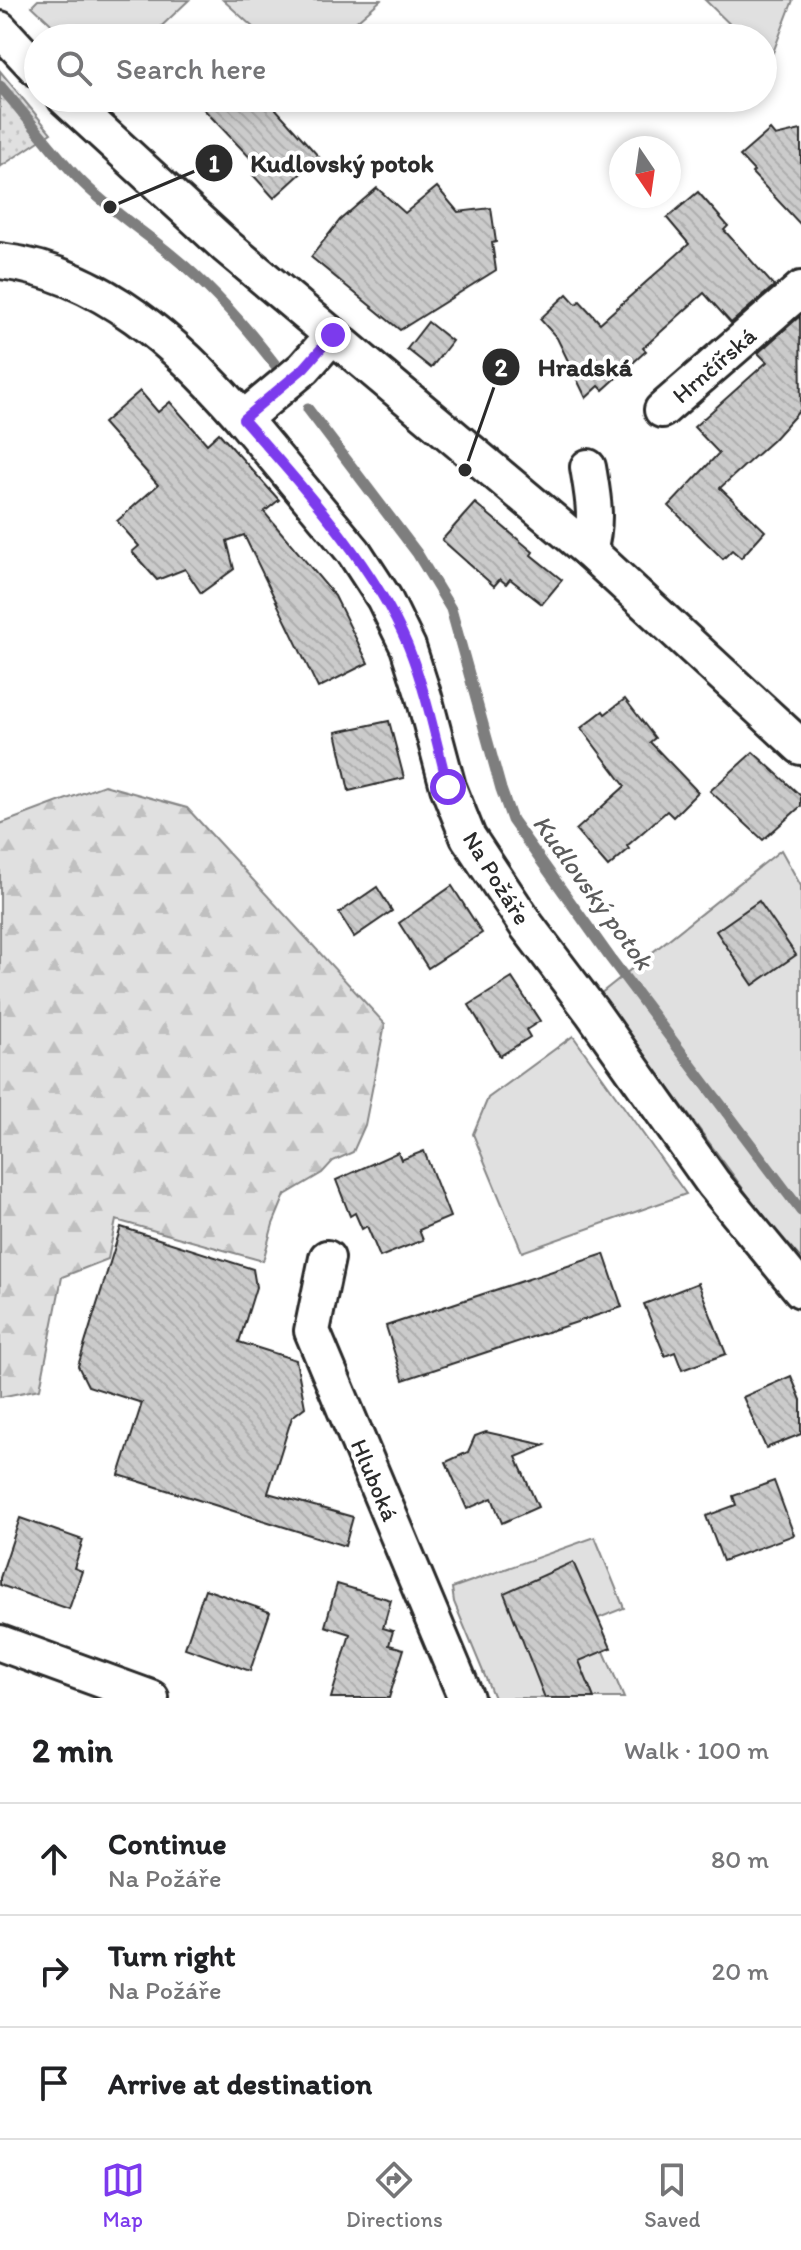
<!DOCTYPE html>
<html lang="en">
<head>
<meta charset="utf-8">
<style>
	:root { --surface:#fff; --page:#f2f2f2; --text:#202124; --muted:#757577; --line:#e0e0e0; --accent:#7c3aed }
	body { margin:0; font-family:Itim,sans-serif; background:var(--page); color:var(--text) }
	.compass { position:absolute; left:609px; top:136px; width:72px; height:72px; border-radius:50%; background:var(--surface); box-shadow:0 4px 12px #0003; rotate:167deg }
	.stop { position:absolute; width:24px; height:24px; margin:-18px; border:6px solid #7c3aed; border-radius:50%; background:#fff }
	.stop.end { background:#7c3aed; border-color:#fff; box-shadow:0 2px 8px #0008 }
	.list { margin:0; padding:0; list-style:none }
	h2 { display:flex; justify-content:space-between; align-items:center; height:104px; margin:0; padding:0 32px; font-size:34px }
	h2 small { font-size:26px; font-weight:400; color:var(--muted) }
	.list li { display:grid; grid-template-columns:52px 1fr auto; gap:24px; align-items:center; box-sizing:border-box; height:112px; padding:0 32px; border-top:2px solid var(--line) }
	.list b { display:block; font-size:30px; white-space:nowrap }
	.list p { margin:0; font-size:26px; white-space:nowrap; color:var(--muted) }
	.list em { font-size:26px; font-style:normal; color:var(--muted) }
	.icon { flex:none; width:44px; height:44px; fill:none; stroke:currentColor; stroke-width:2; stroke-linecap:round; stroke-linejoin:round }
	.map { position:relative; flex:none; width:801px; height:1698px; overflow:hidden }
	.search { position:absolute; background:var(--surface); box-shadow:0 4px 12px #0003; left:24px; right:24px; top:24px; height:88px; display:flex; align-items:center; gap:20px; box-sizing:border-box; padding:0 28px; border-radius:44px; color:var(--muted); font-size:30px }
	.sheet { height:440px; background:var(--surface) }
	nav { display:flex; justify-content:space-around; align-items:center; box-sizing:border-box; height:112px; border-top:2px solid var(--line); background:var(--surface); font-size:22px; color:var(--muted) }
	nav a { display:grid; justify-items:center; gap:4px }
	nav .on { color:var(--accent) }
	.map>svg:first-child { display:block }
	.green { fill:#e0e0e0; stroke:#868686; stroke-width:2 }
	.forest { fill:url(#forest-firs); stroke:#868686; stroke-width:2 }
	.garden { fill:url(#garden-dots); stroke:#868686; stroke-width:2 }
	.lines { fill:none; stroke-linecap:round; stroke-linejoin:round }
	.stream { stroke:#7e7e7e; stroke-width:11 }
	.building { fill:url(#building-back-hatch); stroke:#2b2b2b; stroke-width:2 }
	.minor-casing { stroke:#2b2b2b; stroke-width:40 }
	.minor { stroke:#fff; stroke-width:34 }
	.route { stroke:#7c3aed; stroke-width:10 }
	.labels { text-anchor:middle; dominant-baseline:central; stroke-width:8; stroke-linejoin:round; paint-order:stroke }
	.street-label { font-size:24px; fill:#2b2b2b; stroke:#fff }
	.water-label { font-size:26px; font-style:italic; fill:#5c5c5c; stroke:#fff }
	.leader { fill:none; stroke:#2b2b2b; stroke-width:3 }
	.callout-dot { fill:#2b2b2b; stroke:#fff; stroke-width:3 }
	.mark-label { font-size:24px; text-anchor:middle; font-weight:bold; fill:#fff }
	.callout-label { font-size:26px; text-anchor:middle; font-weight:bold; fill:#2b2b2b; stroke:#fff; stroke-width:8; stroke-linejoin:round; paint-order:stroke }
</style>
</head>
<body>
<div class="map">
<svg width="801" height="1698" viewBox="0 0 801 1698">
	<defs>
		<pattern id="forest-firs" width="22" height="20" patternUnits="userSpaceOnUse" patternTransform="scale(2)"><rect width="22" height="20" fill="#e0e0e0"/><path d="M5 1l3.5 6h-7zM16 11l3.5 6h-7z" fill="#c0c0c0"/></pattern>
		<pattern id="garden-dots" width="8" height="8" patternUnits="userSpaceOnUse" patternTransform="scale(2)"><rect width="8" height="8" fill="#e0e0e0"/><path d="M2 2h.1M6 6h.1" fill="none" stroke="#c0c0c0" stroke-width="1.8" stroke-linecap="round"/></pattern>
		<pattern id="building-back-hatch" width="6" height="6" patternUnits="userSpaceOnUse" patternTransform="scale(2)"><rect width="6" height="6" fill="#cbcbcb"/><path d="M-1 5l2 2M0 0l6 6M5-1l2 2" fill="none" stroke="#aeaeae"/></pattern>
	</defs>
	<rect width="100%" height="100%" fill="#fff"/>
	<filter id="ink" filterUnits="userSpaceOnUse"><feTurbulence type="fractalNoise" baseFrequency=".0125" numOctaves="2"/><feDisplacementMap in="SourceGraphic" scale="16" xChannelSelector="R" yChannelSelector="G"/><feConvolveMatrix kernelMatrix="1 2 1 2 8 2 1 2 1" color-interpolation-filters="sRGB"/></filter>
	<g filter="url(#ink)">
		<g class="green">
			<polygon points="38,0 189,0 149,38 66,38 32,6"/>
			<polygon points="223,0 381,0 337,38 265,38"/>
			<polygon points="705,0 793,0 769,63 763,57 763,38 744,38"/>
			<polygon points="781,850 801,886 801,1259 755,1205 600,994"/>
			<polygon points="573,1036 686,1194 522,1252 473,1134 488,1098"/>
			<polygon points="595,1537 624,1608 591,1621 624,1698 494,1698 454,1602 452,1588"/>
		</g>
		<polygon class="forest" points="104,785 187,808 385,1024 365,1125 353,1152 333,1161 322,1173 285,1195 273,1224 263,1261 116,1220 108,1259 62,1277 40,1389 0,1397 0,824"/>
		<polygon class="garden" points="0,71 51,133 0,167"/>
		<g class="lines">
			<g class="stream">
				<path d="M0,86C27,116 51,150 79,179C108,209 143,231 174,257C216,291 254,336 286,379"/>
				<polyline points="308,409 417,553 451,609 501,789 512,820 611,959 801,1211"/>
			</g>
		</g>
		<g class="building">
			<polygon points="193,98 266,98 319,157 274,198 253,175 260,168"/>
			<polygon points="770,130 775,136 801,130 801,225 752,173 754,171 740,156"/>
			<polygon points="437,187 458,212 491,208 496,242 492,243 496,270 400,330 311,257 340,220 377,188 405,213"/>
			<polygon points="698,192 728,226 724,230 774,286 731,323 704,293 643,348 646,351 603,390 599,386 586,398 557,338 540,319 567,294 576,304 580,301 600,323 689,244 667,218"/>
			<polygon points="800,316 801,409 773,440 720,488 765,531 741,558 732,550 723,559 669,506 719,453 694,427 767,362 758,353"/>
			<polygon points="428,322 452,341 431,368 407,349"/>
			<polygon points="140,391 158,412 170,402 207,444 219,433 279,500 264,512 335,596 368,663 318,688 244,535 227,541 234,569 201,593 185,569 157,580 132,552 139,546 117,521 158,485 103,423"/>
			<polygon points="475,503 533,552 531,555 562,580 542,604 510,579 506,584 500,579 494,586 442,540"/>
			<polygon points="625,699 655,738 650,742 698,792 673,817 667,811 627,846 629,849 608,867 576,830 625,786 581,728 603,711 605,714"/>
			<polygon points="389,721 404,778 349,791 336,732"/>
			<polygon points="753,752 801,796 801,806 763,840 710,791"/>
			<polygon points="452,886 482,933 428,968 399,923"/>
			<polygon points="377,887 392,911 354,937 339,913"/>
			<polygon points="759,901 796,955 753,985 716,931"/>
			<polygon points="512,978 540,1021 526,1030 530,1037 500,1056 469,1005"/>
			<polygon points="424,1151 450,1217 419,1230 423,1240 380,1257 367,1226 362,1229 355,1213 350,1216 336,1180 398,1152 401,1160"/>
			<polygon points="121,1227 253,1269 256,1287 239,1342 296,1360 305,1407 292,1417 268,1493 353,1517 345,1546 119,1475 142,1403 88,1386 78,1366"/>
			<polygon points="604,1254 622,1307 403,1380 386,1326"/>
			<polygon points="698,1283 726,1354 682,1370 675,1352 665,1356 644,1304"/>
			<polygon points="791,1376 801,1400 801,1434 766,1448 743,1397"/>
			<polygon points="486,1432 545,1445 516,1457 538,1507 502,1523 492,1498 467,1509 446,1462 468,1452 475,1436"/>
			<polygon points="774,1481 794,1535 723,1561 706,1516 736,1505 733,1496"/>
			<polygon points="20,1518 83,1540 74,1568 82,1571 69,1609 0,1585 0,1578"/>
			<polygon points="573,1562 611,1648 579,1661 594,1698 545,1698 504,1593"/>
			<polygon points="337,1584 391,1600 383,1628 393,1631 389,1645 404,1649 389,1698 331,1698 350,1634 325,1626"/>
			<polygon points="205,1589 270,1612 250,1671 185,1648"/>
		</g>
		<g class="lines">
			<g class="minor-casing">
				<g id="minor">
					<polyline points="0,29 38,70"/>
					<polyline points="65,98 227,247 589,551 801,747"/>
					<path d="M0,261C101,273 179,345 243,419"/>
					<polyline points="333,335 304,368 243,419 354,552 384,598 408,647 424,697 448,787 468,837 527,926 592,1012 713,1183 801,1290"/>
					<polyline points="662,410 801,289"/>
					<path d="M588,467C593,497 598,520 589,551"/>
					<polyline points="327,1258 312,1331 466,1698"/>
					<polyline points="0,1643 151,1698"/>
				</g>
			</g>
			<use href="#minor" class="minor"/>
		</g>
	</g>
	<g class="lines" filter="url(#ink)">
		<path class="route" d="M333,335L304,368L243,419C302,486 373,563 408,646C426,691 436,741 448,787"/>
	</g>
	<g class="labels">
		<g class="street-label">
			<text transform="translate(714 365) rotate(-41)">Hrnčířská</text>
			<text transform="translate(497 878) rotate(58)">Na Požáře</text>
			<text transform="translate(375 1480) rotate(67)">Hluboká</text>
		</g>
		<g class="water-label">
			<text transform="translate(593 892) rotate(54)">Kudlovský potok</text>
		</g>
	</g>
	<path class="leader" d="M110 207L214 163M465 470L501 367"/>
	<g class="callout-dot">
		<circle cx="110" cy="207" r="8"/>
		<circle cx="465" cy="470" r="8"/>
		<circle cx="214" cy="163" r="20"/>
		<circle cx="501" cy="367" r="20"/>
	</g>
	<g class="mark-label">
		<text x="214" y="172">1</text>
		<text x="501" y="376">2</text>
	</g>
	<g class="callout-label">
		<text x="342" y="172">Kudlovský potok</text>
		<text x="585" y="376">Hradská</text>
	</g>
</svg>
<svg class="compass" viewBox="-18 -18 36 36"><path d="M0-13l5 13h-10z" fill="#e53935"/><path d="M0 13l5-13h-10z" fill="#757577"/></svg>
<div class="stop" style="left:448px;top:787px"></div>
<div class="stop end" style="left:333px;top:335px"></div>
<div class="search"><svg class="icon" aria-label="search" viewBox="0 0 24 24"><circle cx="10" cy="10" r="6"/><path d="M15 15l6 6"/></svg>Search here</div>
</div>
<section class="sheet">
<h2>2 min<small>Walk · 100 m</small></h2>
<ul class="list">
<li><svg class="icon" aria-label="ahead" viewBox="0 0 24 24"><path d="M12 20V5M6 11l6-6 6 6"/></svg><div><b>Continue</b><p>Na Požáře</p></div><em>80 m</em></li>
<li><svg class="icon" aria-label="right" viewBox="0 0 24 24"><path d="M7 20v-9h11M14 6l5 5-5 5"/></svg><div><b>Turn right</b><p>Na Požáře</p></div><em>20 m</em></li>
<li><svg class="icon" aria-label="arrive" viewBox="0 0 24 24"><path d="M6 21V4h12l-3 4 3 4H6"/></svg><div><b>Arrive at destination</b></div></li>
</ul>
</section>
<nav>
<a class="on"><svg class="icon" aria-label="map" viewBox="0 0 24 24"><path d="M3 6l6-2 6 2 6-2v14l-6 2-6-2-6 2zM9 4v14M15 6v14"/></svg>Map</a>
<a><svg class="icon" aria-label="directions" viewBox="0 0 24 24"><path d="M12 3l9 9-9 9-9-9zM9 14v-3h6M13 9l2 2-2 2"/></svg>Directions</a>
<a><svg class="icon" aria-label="saved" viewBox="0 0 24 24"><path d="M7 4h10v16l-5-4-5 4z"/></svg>Saved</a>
</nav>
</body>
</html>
